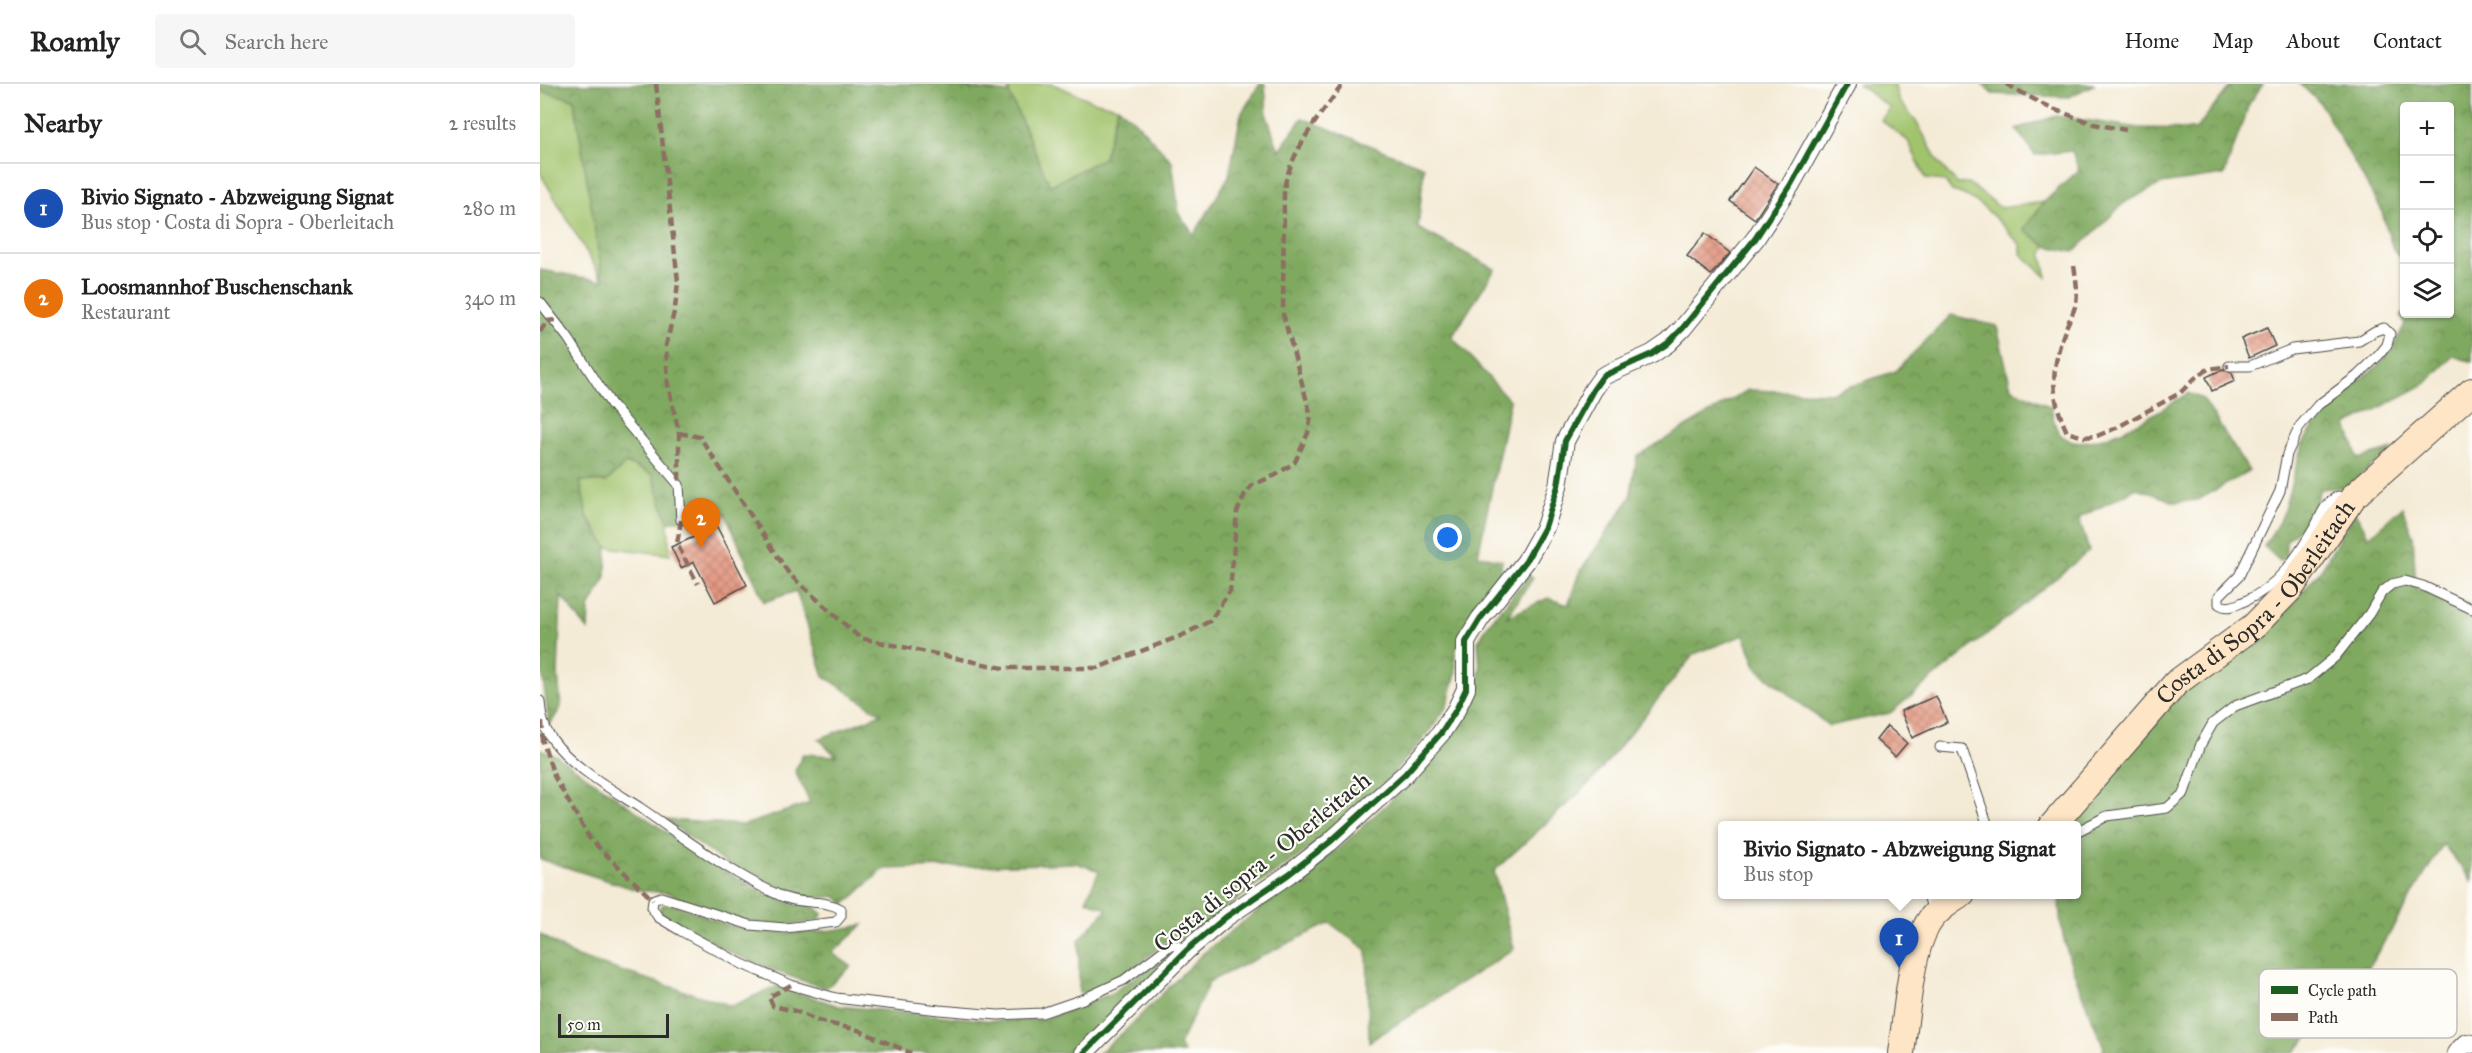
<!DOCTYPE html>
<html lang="en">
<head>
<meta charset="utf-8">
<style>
	:root { --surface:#fff; --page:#f6f6f6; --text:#222; --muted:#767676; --line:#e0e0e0; --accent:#db2777 }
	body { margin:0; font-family:"IM FELL Great Primer",serif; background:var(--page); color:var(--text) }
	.controls { position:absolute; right:18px; top:18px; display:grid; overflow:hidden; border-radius:6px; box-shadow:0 2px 4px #0004 }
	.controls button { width:54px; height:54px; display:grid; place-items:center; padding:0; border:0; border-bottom:2px solid var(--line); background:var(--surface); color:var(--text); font:30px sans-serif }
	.scale { position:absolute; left:18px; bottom:15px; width:111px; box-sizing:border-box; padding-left:6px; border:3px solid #2b2b2b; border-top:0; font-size:16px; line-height:21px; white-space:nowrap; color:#2b2b2b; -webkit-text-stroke:4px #fdfcf7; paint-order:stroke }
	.you { position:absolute; left:908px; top:454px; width:21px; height:21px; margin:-15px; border:4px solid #fff; border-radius:50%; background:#1a73e8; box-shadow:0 0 0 9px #1a73e833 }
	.badge { display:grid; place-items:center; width:39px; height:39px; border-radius:50%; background:var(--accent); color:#fff; font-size:20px; font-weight:700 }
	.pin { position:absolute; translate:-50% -50px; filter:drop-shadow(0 2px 3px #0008) }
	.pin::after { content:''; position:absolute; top:32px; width:21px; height:18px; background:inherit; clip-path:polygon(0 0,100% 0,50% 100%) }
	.popup { position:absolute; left:1178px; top:737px; width:363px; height:78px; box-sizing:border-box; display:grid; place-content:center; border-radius:6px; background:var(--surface); filter:drop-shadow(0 2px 4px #0005); font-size:20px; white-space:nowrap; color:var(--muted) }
	.popup b { font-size:22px; color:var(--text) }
	.popup::after { content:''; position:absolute; left:50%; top:100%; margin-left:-12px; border:12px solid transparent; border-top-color:var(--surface) }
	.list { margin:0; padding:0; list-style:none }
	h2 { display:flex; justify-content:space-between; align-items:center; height:78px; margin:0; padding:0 24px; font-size:26px }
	h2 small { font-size:20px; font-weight:400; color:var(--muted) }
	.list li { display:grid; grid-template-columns:39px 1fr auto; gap:18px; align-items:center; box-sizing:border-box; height:90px; padding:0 24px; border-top:2px solid var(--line) }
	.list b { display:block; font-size:22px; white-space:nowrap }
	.list p { margin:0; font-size:20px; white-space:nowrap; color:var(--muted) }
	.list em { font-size:20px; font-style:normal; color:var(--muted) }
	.icon { flex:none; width:33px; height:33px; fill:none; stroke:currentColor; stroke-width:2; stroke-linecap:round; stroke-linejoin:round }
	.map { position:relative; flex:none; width:1932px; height:969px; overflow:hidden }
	header { display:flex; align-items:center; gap:36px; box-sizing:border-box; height:84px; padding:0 30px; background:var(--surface); border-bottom:2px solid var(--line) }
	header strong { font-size:28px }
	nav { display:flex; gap:33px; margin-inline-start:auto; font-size:21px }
	.search { width:420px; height:54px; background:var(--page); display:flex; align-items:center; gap:15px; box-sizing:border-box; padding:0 21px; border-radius:6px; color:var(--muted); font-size:22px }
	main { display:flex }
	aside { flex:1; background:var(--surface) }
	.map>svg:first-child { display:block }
	.green { fill:#a0c36c; stroke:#66774c; stroke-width:1.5 }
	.forest { fill:url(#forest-crowns); stroke:#566a46; stroke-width:1.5 }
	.building { fill:url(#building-cross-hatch) }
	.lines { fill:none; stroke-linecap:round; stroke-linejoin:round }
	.lane-casing { stroke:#494845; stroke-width:11 }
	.street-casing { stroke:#494845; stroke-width:20 }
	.secondary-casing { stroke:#494845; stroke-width:28 }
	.lane { stroke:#fff; stroke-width:9 }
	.street { stroke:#fff; stroke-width:18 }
	.secondary { stroke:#fde5c5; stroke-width:26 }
	.quiet { stroke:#8d6e63; stroke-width:4.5; stroke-dasharray:9 4.5; stroke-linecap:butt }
	.cycleway-casing { stroke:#fdfcf7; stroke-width:10 }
	.cycleway { stroke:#1b5e20; stroke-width:6 }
	.labels { text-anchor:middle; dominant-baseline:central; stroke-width:4.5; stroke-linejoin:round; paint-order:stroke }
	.street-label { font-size:24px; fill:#2b2b2b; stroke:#fdfcf7 }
	.key { fill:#fdfcf7; stroke:#bebdba; stroke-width:1.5 }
	.key-label { font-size:16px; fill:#2b2b2b }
</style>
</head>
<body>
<header>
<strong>Roamly</strong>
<div class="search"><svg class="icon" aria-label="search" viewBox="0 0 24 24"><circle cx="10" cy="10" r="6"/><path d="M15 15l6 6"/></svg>Search here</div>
<nav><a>Home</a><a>Map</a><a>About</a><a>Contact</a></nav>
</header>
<main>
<aside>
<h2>Nearby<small>2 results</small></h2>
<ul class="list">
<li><span class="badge" style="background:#1a4fb4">1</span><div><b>Bivio Signato - Abzweigung Signat</b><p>Bus stop · Costa di Sopra - Oberleitach</p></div><em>280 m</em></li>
<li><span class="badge" style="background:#e8710a">2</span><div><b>Loosmannhof Buschenschank</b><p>Restaurant</p></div><em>340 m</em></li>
</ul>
</aside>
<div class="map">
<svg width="1932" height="969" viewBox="0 0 1932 969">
	<defs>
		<pattern id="forest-crowns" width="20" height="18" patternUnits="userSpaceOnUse" patternTransform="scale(1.5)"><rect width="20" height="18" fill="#80a960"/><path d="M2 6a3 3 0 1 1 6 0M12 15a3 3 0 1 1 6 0" fill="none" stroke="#698a4f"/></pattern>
		<pattern id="building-cross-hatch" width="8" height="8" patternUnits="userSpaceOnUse" patternTransform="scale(1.5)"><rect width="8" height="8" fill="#e2917a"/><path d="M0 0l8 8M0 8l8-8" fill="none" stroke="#b77764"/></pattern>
	</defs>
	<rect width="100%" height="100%" fill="#fdfcf7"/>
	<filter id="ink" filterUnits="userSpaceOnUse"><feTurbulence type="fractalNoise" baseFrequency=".0167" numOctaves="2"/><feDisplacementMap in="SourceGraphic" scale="12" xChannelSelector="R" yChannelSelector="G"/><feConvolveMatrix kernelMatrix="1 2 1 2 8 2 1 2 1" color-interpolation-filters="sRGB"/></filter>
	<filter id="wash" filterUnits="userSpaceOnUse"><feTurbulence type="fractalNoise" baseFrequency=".008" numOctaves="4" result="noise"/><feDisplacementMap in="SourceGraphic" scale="24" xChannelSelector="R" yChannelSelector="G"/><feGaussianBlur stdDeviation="1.35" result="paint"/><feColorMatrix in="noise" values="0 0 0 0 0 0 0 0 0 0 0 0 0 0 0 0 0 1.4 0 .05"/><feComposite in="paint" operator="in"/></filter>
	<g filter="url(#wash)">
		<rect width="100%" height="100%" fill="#f4ebd6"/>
		<g class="green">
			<polygon points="468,0 513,0 553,17 578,23 564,74 510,102 469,9"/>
			<path d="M1318,0H1354L1359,17L1376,37L1399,79L1417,100L1428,99L1461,124L1504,118L1484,145L1506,162L1502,172L1507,193L1481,170V161C1460,140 1442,114 1412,107L1405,97L1386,95L1368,57L1341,36L1350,24Z"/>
			<polygon points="0,7 34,15 64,198 0,89"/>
			<polygon points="86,379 112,390 128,438 130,471 67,463 47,432 40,397 66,398"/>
		</g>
		<g class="forest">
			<path d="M0,0H410V2L469,9L510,102L564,74L578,23L594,36L632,77L639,130L654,151L689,92L701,30L720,0H725L727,32L739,67L762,34L884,83L878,144L955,185L912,253L970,317L938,471L962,476L960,497L922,553L915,568L916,589L907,622L891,646L846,697L769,765L710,806L647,856L632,852C606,874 575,907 539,909V856L567,825L546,816L559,787L536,779L344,785L305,820L295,812C235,824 172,769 126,736L204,741L270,719L255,687L263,670L296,672L279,655L341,630L284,592L256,507L224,518L185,429L128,438L112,390L86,379L66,398L40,397L47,432L67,463L66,493L49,524L48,546L21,512L18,591L21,623L9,642L0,571V186L63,197L34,15L0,7Z"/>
			<polygon points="1442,0 1555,0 1529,13 1452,10"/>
			<polygon points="1692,0 1723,0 1709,20 1684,91 1621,100 1585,118 1534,168 1506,162 1484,145 1504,118 1539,86 1532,67 1495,71 1476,45 1516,32 1599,44 1656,45"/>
			<polygon points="1760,0 1932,0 1932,278 1913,272 1885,300 1807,341 1818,375 1853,365 1805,403 1780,405 1771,434 1746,457 1746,472 1740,477 1724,462 1742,433 1762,361 1775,341 1804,309 1839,281 1854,261 1865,240 1861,232 1864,229 1910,230 1910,22 1864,22 1864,177 1853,165 1841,125 1780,19"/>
			<path d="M1411,231L1457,242L1471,304L1511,323C1513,331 1514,343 1519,349C1544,379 1624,324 1648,309L1663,315L1709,387L1658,416L1635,418L1597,404L1539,434L1549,467L1350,629L1289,642L1217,585L1204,551L1154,570L1051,698L954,787L974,865L829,958L827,866L790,839L670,897L639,961L644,969H559L588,944L662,870L802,761L870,699L904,662L933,622L940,585L938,558L947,542L989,491L993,494L967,533L1008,514L1028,521L1039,489L1090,414L1097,372L1208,306L1290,309L1356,287Z"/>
			<path d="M1862,423L1873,452L1876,505L1932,521V797L1903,760L1827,886L1754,969H1562L1564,964C1548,924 1514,852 1520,811L1536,810V742L1530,741L1631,620L1665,590L1734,542L1782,484L1815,428L1829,453Z"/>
			<polygon points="0,665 17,672 171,779 220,807 251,820 275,824 282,830 280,835 265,839 245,841 209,838 166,826 128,809 97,806 0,775"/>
			<path d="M124,820C143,820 163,833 181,839C232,853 272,851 323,841L292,869L311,882L286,904C239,890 194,873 152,848C141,842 129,836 120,828V823Z"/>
			<polygon points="0,850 34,872 192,922 237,902 299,922 455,937 504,935 570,910 628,871 634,871 560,945 528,969 0,969"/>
		</g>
		<g id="blocks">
			<g class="building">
				<polygon points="1214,83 1238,100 1215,135 1190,117"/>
				<polygon points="1165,149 1190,169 1171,191 1147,172"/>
				<polygon points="1727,244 1735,262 1709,274 1701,255"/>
				<polygon points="1683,285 1692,289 1695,297 1672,307 1666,293"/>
				<polygon points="177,443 207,501 175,518 154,478 141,484 131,463"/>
				<polygon points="1396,612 1407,638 1372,654 1361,627"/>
				<polygon points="1347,642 1367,659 1355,673 1336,656"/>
			</g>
		</g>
	</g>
	<g filter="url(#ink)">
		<use href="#blocks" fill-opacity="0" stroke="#494845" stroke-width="1.5"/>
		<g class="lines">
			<g class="lane-casing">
				<g id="lane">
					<polyline points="0,218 28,254 71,320 139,401 141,436"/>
					<path d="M1689,282H1710L1752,265L1819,257L1835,247L1844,244L1850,250L1847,261L1839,271L1817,292L1778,321L1760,342L1747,370L1740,407L1699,492L1679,512V520C1688,526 1696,521 1705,517C1738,502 1756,475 1774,444C1783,429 1782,422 1798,412L1809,415"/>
					<path d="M0,617C1,631 3,643 12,655C32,683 71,705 99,723C146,755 191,790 243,813C262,821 284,815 301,825V832L296,838L245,844L210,841L121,813L113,816L112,824L118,833L141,847L202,880L251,901L296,914L399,926L458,931L502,929L543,915L584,896L632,860L647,866"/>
					<polyline points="1400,663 1422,665 1448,742"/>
					<polyline points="1536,748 1567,732 1627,724 1644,709 1661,660 1673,639 1695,622 1768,595 1795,573 1829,530 1842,508 1852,500 1865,497 1883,502 1932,525"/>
					<polyline points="1388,810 1393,830"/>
				</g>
			</g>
			<g class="street-casing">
				<g id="street">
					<polyline points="544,969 647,866 686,833 749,790 790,758 865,690 901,649 916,626 926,605 926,558 940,535 986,477 1005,443 1018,402 1025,357 1053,306 1063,292 1112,270 1128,259 1142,245 1215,155 1250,102 1307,0"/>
					<polyline points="1916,969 1926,959 1932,960"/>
				</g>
			</g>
			<g class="secondary-casing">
				<g id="secondary">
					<path id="s1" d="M1512,742L1636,599L1714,542L1750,505L1814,412L1932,307"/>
					<path d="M1361,969C1366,936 1370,873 1385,845C1392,829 1407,819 1422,810"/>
				</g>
			</g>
			<use href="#lane" class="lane"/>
			<use href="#street" class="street"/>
			<use href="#secondary" class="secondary"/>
			<g class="quiet">
				<polyline points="116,0 138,198 135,224 126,261 128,301 139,349 139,401"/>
				<polyline points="1466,0 1510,24 1554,40 1586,46"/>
				<path d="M1534,182C1536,194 1538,206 1536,219C1534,229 1527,239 1524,249C1511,286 1510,312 1527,348L1544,353L1557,352L1576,344L1640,309L1655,294L1668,285L1689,282"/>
				<polyline points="0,248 7,237 15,236"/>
				<path d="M139,349L160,353L249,490L320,554L463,584H557L643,551L670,537L690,507L697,428L705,410L712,401L736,391L755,378L768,349L771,332L743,230L744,105C751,66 780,31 803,0"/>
				<polyline points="141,436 137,460 158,500"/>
				<polyline points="2,637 3,658 14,692 50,755 113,816"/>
				<polyline points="251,901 229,913 233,922 255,927 278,937 318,946 371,969"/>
			</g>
			<g class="cycleway-casing">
				<polyline id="cycleway" points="544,969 647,866 686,833 749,790 790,758 865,690 901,649 916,626 926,605 926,558 940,535 986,477 1005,443 1018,402 1025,357 1053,306 1063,292 1112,270 1128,259 1142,245 1215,155 1250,102 1307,0"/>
			</g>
			<use href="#cycleway" class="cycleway"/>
		</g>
	</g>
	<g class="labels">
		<g class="street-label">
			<text stroke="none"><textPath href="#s1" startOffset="304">Costa di Sopra - Oberleitach</textPath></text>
			<text transform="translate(722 778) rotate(-39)">Costa di sopra - Oberleitach</text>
		</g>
	</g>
	<rect x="1719" y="885" width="198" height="69" rx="9" class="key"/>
	<rect x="1731" y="902" width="27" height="8" fill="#1b5e20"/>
	<rect x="1731" y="929" width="27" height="8" fill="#8d6e63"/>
	<g class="key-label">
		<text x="1768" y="912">Cycle path</text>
		<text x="1768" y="939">Path</text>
	</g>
</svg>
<div class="controls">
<button>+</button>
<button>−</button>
<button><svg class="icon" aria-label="locate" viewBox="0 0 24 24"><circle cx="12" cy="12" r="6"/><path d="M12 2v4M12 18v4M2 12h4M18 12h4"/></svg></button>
<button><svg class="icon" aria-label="layers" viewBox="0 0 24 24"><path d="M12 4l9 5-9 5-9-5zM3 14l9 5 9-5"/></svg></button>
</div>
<div class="scale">50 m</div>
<div class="you"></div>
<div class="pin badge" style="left:1359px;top:884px;background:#1a4fb4">1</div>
<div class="popup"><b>Bivio Signato - Abzweigung Signat</b>Bus stop</div>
<div class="pin badge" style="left:161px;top:464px;background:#e8710a">2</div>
</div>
</main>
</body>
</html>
